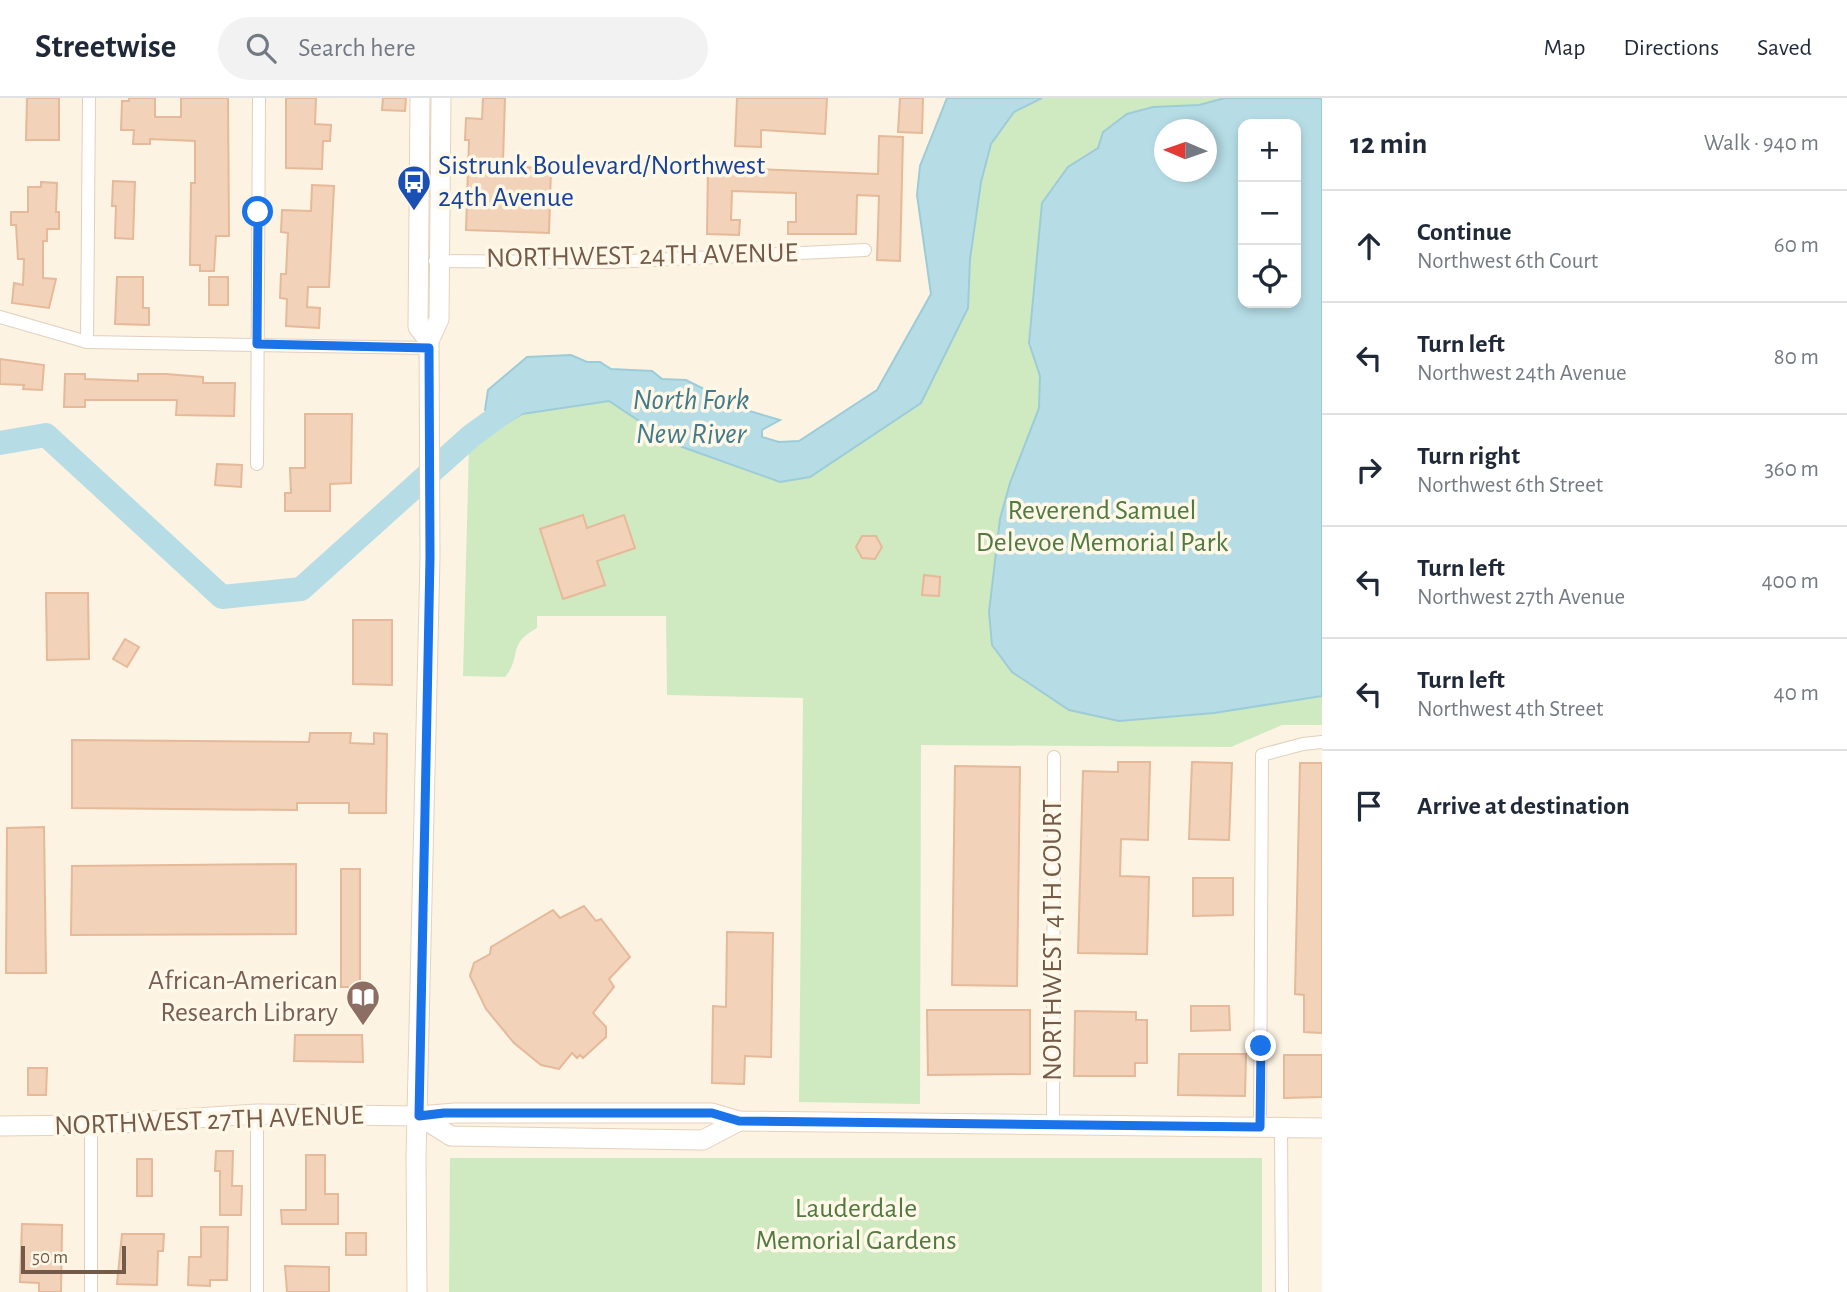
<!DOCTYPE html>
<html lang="en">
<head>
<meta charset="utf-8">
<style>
	:root { --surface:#fff; --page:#f2f2f3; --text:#1f2937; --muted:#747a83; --line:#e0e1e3 }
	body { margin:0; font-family:"Alegreya Sans",sans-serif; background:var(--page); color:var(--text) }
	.controls { position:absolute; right:21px; top:21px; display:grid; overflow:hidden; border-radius:14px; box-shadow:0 4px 10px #0003 }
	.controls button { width:63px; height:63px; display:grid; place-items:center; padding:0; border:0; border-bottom:2px solid var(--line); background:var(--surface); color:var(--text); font:35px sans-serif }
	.compass { position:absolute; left:1154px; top:21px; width:63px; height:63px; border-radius:50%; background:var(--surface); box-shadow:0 4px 10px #0003; rotate:272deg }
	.scale { position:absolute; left:21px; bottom:18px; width:105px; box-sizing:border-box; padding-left:7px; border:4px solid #745a48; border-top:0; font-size:19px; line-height:24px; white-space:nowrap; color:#745a48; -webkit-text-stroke:5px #fff7e8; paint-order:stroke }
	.stop { position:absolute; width:21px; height:21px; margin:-16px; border:5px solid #1a73e8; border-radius:50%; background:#fff }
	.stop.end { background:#1a73e8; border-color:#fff; box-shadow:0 2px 7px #0008 }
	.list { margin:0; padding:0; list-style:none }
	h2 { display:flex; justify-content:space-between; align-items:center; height:91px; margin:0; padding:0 28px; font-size:30px }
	h2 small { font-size:23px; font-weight:400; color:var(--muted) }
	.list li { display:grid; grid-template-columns:46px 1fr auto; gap:21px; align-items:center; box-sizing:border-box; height:112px; padding:0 28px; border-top:2px solid var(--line) }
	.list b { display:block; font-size:26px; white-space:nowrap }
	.list p { margin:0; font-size:23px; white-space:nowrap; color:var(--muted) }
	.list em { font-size:23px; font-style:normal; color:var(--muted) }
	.icon { flex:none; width:38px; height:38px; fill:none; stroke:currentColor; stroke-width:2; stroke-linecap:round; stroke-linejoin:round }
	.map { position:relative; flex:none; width:1322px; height:1194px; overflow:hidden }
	header { display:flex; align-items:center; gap:42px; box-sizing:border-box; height:98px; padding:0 35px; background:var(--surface); border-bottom:2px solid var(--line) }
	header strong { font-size:33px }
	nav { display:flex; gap:38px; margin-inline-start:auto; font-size:24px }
	.search { width:490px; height:63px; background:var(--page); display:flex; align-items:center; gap:18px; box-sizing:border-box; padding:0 24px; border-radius:38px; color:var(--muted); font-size:26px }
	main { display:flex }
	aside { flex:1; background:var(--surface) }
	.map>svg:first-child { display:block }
	.green { fill:#cfeac0; fill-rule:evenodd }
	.water { fill:#b6dde6; stroke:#9cccd8; stroke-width:2; fill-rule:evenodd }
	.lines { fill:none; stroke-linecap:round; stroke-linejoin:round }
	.river { stroke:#b6dde6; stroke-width:24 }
	.building { fill:#f2d2b9; stroke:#e5b999; stroke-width:2 }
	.street-casing { stroke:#e1cfbd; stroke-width:14 }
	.secondary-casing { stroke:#e6d1bb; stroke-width:21 }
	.street { stroke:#fff; stroke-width:12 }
	.secondary { stroke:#fff; stroke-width:19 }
	.route { stroke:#1a73e8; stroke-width:9 }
	.labels { text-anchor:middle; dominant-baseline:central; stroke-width:7; stroke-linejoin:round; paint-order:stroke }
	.transit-label { font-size:28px; fill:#164399; stroke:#fff7e8; text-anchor:start }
	.street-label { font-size:28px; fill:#745a48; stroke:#fff7e8 }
	.park-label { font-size:28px; fill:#4f7a40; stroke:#fff7e8 }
	.education-label { font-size:28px; fill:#785e54; stroke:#fff7e8; text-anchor:end }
	.water-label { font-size:30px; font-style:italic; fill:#417a88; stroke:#fff7e8 }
</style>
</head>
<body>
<header>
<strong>Streetwise</strong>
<div class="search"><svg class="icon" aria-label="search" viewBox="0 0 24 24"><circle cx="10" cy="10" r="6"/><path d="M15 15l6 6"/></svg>Search here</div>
<nav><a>Map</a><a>Directions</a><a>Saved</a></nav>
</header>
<main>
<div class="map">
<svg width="1322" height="1194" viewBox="0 0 1322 1194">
	<rect width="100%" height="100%" fill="#fcf3e2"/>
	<g class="green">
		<path d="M1042,0H1322V627H1282L1231,649L921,647L920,1006L799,1004L803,600L667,597L666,518H537V530C506,547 523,557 505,579L463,578L469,347L522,316L609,303L674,346L780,384L968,210C970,154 970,56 1014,15C1021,9 1034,4 1042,0ZM1243,26H1296V205H1243ZM1164,32H1206V74H1164Z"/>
		<polygon points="450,1060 1262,1060 1262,1194 449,1194"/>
	</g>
	<g class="water">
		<polygon points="947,0 1042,0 1014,14 991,46 981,84 970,161 968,210 921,305 810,379 780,384 674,346 609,303 522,316 502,328 485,312 488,292 527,259 571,257 587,264 600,264 611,271 652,273 662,281 686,282 746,312 780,322 762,332 762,339 779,344 799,343 877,292 931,196 917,97 920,68"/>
		<path d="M1225,0H1322V598L1214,615L1119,623L1069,612L1012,574L992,547L989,514L1000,421L1010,385L1039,310L1040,278L1029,245L1042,105L1068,69L1098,50L1103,34L1127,16L1153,9L1199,7ZM1296,26V205H1243V26ZM1164,32H1206V74H1164Z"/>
	</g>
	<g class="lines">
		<polyline class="river" points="0,345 46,337 222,499 301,491 471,338 522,301"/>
	</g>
	<g class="building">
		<polygon points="27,0 59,0 59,42 26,42"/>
		<polygon points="129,0 155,0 155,19 181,19 181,0 228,0 229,138 216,138 214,173 200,173 200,167 190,167 191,85 195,85 195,43 150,41 150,46 133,46 134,32 121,32 122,3 129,3"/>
		<polygon points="286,0 316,0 315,26 331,27 330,43 323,43 322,71 286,70"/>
		<polygon points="383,0 406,0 405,13 382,12"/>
		<polygon points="483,0 505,0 503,63 517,64 517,69 551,70 549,135 466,132 469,42 465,42 466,20 482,21"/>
		<polygon points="737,0 827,0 825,36 761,32 761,49 735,48"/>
		<polygon points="900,0 923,0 922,35 898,34"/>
		<polygon points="879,38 903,39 900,163 877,162 879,98 857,97 856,136 788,136 788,124 796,124 796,95 732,93 731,122 740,122 739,137 707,136 708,69 878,76"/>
		<polygon points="113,83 135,84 133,141 115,140 116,108 112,108"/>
		<polygon points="41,84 57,85 56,114 59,114 59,131 47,131 47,143 43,143 43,180 56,181 49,210 12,205 14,185 23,187 24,161 18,161 16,127 11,127 11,114 28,114 28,89 41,89"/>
		<polygon points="312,87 334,88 329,189 308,189 307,209 320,210 319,230 286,228 287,201 280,200 281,176 286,176 288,135 281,134 282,112 311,113"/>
		<polygon points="117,179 143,179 143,210 149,210 149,227 115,226"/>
		<rect x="209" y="179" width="19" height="28"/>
		<polygon points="0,261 44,267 42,292 23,291 24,287 0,286"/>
		<polygon points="65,276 85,276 85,281 138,283 138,276 166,276 203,279 203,285 235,285 234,318 176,317 177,302 85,302 85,309 64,309"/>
		<polygon points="305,316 352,316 351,385 330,386 330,413 285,413 285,395 291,395 290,370 305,370"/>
		<polygon points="217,366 242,367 241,389 215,387"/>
		<polygon points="583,417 587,430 624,417 635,450 597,463 605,487 563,501 540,431"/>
		<polygon points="862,438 876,438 882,449 875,461 862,460 856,449"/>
		<polygon points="924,477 940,479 939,498 922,497"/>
		<polygon points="46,495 88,495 89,561 47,562"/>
		<polygon points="353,522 392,522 392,587 353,586"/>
		<polygon points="125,541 139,549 127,569 113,561"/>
		<polygon points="310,635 351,635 350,645 374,646 374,635 387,636 386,715 349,715 349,705 297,705 297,712 72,710 72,642 309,644"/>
		<polygon points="1118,664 1150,664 1148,742 1121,741 1120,778 1149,779 1147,856 1078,855 1083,673 1118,674"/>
		<polygon points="1192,664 1232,665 1229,742 1189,741"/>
		<polygon points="1300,665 1322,665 1322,935 1304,934 1304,897 1295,896"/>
		<polygon points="955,668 1020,669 1017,888 952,887"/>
		<polygon points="44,729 46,875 6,875 7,730"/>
		<polygon points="296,766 296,836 71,837 72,768"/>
		<rect x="341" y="771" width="19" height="118"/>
		<polygon points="1193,780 1233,780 1233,817 1193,818"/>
		<polygon points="584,808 596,823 601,821 630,859 609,881 614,889 593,915 606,929 606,939 583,960 580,957 577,960 572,955 559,971 541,967 514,945 486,911 470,878 474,865 490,856 491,849 553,812 560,820"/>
		<polygon points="727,834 773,835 771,959 745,958 744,986 712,985 713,908 726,909"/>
		<polygon points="1191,908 1229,908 1230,932 1191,933"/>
		<polygon points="927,912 1030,912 1030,976 928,977"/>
		<polygon points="1075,913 1136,914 1136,922 1147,922 1147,965 1135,965 1135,978 1074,978"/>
		<polygon points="295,937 362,937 363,964 294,963"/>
		<polygon points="1179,956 1246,956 1245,998 1178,997"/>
		<polygon points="1284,957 1322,957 1322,999 1284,1000"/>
		<polygon points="28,970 47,970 46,997 28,997"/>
		<polygon points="216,1053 233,1053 232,1088 242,1088 241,1117 220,1117 220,1073 215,1073"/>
		<polygon points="306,1057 325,1057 325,1096 338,1096 338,1126 282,1126 281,1112 306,1112"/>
		<rect x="137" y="1061" width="15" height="37"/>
		<polygon points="22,1126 62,1127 61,1194 39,1194 39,1185 20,1184"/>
		<polygon points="201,1129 228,1129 227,1182 210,1182 210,1188 188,1187 189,1159 201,1159"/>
		<rect x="346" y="1135" width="20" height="22"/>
		<polygon points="122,1136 164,1136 163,1153 158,1153 157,1187 117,1186"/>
		<polygon points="285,1168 329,1169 329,1194 287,1194"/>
	</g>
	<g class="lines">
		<g class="street-casing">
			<g id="street">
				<polyline points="435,163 610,164 865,152"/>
				<polyline points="0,219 87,244 429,250"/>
				<polyline points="87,244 89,0"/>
				<polyline points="257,366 259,0"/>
				<polyline points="1053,1026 1054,659"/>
				<polyline points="1260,1029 1262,657 1303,646 1322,644"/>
				<polyline points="1281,1029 1282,1194"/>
				<polyline points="91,1194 91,1027"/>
				<polyline points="257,1194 257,1016"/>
			</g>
		</g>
		<g class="secondary-casing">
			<g id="secondary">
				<polyline points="420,0 418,229 429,243"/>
				<polyline points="419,1018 451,1038 703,1042 739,1023"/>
				<polyline points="0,1028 91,1027 257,1016 419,1018 455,1015 712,1015 739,1023 1322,1030"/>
				<polyline points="417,1194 416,1059 430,459 429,243 439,221 441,0"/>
			</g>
		</g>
		<use href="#street" class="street"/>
		<use href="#secondary" class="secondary"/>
	</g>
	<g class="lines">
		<polyline class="route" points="258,114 257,246 429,250 430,459 419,1018 444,1015 712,1015 739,1023 1260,1029 1261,948"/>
	</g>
	<defs>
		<g id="bus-pin" transform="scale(1.75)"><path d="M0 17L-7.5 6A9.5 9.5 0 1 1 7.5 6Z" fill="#1a4fb4" stroke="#fff7e8"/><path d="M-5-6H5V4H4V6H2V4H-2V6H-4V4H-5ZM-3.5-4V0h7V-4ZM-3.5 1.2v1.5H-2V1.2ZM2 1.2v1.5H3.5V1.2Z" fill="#fff"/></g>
		<g id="library-pin" transform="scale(1.75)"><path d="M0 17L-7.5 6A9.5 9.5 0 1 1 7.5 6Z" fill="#8d6e63" stroke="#fff7e8"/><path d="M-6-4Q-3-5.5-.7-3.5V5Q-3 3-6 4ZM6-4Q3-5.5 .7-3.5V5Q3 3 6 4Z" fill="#fff"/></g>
	</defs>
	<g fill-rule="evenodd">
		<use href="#bus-pin" x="414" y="84"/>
		<use href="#library-pin" x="363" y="899"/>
	</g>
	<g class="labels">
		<g class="transit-label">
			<text x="438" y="68">Sistrunk Boulevard/Northwest<tspan x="438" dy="32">24th Avenue</tspan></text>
		</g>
		<g class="street-label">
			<text transform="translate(642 158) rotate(-1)">NORTHWEST 24TH AVENUE</text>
			<text transform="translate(1053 842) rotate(-90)">NORTHWEST 4TH COURT</text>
			<text transform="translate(209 1023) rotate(-2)">NORTHWEST 27TH AVENUE</text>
		</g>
		<g class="park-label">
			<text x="1102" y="413">Reverend Samuel<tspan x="1102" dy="32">Delevoe Memorial Park</tspan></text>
			<text x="856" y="1111">Lauderdale<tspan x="856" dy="32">Memorial Gardens</tspan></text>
		</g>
		<g class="education-label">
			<text x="338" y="883">African-American<tspan x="338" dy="32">Research Library</tspan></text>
		</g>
		<g class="water-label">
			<text x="691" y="302">North Fork<tspan x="691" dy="34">New River</tspan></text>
		</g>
	</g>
</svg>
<div class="controls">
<button>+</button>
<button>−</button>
<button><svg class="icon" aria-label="locate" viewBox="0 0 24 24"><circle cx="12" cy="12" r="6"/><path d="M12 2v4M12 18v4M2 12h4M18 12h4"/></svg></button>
</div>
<svg class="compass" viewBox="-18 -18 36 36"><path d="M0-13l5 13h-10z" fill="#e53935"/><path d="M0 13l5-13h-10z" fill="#747a83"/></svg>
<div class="scale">50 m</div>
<div class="stop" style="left:258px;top:114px"></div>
<div class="stop end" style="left:1261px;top:948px"></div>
</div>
<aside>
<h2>12 min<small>Walk · 940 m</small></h2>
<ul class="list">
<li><svg class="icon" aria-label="ahead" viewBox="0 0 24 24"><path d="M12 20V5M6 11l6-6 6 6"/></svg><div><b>Continue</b><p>Northwest 6th Court</p></div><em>60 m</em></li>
<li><svg class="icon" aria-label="left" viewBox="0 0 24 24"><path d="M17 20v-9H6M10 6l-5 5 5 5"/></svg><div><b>Turn left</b><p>Northwest 24th Avenue</p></div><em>80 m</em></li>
<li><svg class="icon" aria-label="right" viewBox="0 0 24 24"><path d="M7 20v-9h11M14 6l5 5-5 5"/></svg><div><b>Turn right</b><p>Northwest 6th Street</p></div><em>360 m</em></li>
<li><svg class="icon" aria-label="left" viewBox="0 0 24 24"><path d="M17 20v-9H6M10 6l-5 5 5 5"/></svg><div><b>Turn left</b><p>Northwest 27th Avenue</p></div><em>400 m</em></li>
<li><svg class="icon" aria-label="left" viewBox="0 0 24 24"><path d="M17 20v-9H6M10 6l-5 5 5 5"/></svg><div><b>Turn left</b><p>Northwest 4th Street</p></div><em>40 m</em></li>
<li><svg class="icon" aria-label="arrive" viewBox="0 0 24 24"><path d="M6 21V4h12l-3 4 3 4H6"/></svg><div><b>Arrive at destination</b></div></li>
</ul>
</aside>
</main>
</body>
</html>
